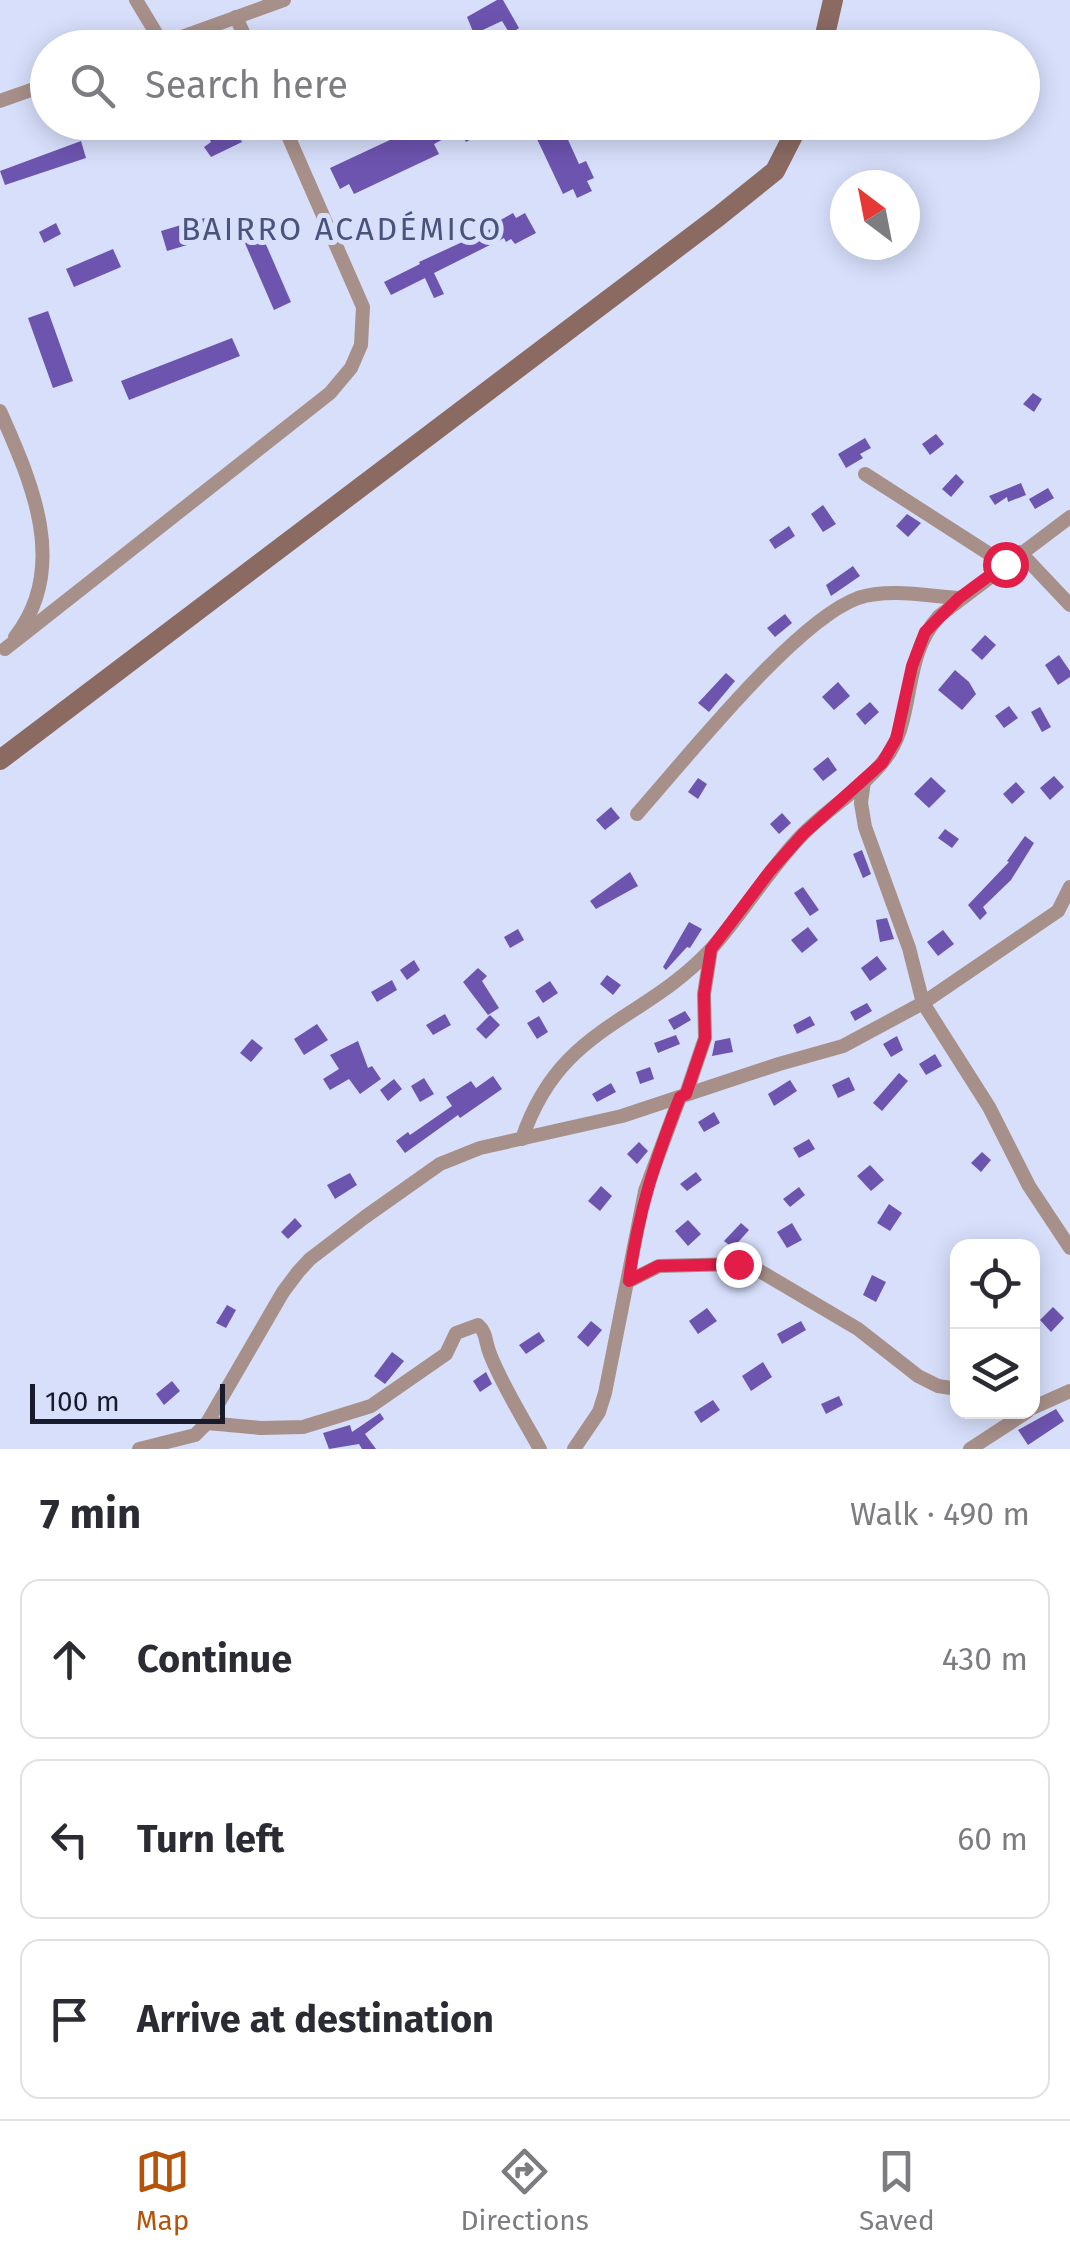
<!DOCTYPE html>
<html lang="en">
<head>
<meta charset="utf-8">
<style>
	:root { --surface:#fff; --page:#f2f2f3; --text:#2b2b33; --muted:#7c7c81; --line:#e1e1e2; --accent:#b45309 }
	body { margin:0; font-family:"Fira Sans",sans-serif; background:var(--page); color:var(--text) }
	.controls { position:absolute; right:30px; bottom:30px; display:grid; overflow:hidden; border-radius:20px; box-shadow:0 5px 25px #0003 }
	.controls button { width:90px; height:90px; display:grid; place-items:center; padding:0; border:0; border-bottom:2px solid var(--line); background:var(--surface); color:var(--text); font:50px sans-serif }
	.compass { position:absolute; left:830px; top:170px; width:90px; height:90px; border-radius:50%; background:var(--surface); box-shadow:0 5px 25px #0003; rotate:328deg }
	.scale { position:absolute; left:30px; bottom:25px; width:195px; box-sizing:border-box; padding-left:10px; border:5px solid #171b2b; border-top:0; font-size:28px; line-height:35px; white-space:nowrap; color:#171b2b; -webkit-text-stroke:8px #d7dffb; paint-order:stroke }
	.stop { position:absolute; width:30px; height:30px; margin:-22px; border:8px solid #e11d48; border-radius:50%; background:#fff }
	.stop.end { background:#e11d48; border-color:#fff; box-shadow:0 2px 10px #0008 }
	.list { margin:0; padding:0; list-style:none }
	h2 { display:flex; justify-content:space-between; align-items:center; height:130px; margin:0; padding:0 40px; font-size:42px }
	h2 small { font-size:32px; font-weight:400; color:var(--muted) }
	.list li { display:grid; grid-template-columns:65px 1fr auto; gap:30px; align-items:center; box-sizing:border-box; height:160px; margin:0 20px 20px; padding:0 20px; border:2px solid var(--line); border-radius:20px }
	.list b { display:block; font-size:38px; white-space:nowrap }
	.list em { font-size:32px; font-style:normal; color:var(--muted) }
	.icon { flex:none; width:55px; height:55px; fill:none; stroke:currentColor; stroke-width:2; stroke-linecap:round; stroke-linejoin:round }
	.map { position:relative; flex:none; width:1070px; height:1449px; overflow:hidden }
	.search { position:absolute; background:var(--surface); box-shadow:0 5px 25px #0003; left:30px; right:30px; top:30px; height:110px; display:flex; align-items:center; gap:25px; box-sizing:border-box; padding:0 35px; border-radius:55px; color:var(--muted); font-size:38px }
	.sheet { height:670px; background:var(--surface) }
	nav { display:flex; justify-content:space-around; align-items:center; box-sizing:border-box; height:140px; border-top:2px solid var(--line); background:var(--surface); font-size:28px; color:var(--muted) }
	nav a { display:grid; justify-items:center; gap:5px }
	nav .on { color:var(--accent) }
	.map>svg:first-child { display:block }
	.building { fill:#6d54af }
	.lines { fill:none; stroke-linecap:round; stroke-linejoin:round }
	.street { stroke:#a8908a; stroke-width:14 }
	.secondary { stroke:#8b6a62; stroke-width:20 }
	.route { stroke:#e11d48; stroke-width:12 }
	.labels { text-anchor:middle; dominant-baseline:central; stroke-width:10; stroke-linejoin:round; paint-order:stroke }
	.neighbourhood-label { font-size:32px; letter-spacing:2.5px; fill:#4a537b; stroke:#d7dffb }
</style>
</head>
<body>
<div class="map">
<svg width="1070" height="1449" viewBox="0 0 1070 1449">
	<rect width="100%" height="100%" fill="#d7dffb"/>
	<g class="building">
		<polygon points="497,0 503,0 519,28 510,34 502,21 474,34 467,17"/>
		<polygon points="200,122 231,122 242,142 211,157 204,147 211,142"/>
		<polygon points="448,122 468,122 476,136 466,142 462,135 456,138 453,134 434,144 439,154 354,194 349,184 340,189 330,168 424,124 428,132"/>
		<polygon points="529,122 560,122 579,164 586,161 594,178 587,181 592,191 577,198 573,189 563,194"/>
		<polygon points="81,141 86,158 5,185 0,171"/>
		<polygon points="513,213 516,218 525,213 536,233 515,244 511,239 506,242 504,238 434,273 444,294 434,298 425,278 391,295 384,282 420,264 419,262 497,226 495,223"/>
		<polygon points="208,217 214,237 167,251 161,231"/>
		<polygon points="56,223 61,234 44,243 39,232"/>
		<polygon points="261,233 291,302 274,310 244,241"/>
		<polygon points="113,249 121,267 74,287 66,269"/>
		<polygon points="48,311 73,381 53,388 28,318"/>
		<polygon points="232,338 240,356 129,400 121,381"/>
		<polygon points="1033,393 1042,399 1034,412 1023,404"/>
		<polygon points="936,434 944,444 930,455 922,444"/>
		<polygon points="865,438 871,448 860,454 863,458 846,468 838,454"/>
		<polygon points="956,474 964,482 951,497 942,489"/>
		<polygon points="1021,483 1026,495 1008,502 1007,497 995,505 989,496"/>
		<polygon points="1048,488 1054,498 1035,509 1029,499"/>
		<polygon points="823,505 836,524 823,532 811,514"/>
		<polygon points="907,514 921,523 908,537 896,526"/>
		<polygon points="789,526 795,536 775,549 769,540"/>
		<polygon points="853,566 860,576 831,596 826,585"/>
		<polygon points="785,614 792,623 775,637 767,628"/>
		<polygon points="985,635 996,645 982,660 971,650"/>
		<polygon points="1059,655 1070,671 1070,677 1058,685 1045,665"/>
		<polygon points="955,670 969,682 976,694 962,710 938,690"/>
		<polygon points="726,673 735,681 709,712 698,703"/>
		<polygon points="838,682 850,696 834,710 822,697"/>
		<polygon points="870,702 879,712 865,725 856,714"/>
		<polygon points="1009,706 1018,718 1004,728 995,716"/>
		<polygon points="1040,707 1051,727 1042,732 1031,712"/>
		<polygon points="828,757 837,770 823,781 813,769"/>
		<polygon points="1054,776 1064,787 1050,800 1040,788"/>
		<polygon points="931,777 946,791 929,808 914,794"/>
		<polygon points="698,778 707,784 698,799 688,792"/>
		<polygon points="1016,782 1025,792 1012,804 1003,794"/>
		<polygon points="611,807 620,818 605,830 596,820"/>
		<polygon points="782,813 791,823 779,834 770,824"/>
		<polygon points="945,829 959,839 952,848 938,838"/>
		<polygon points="1025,836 1034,843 1011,880 983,907 987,913 980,920 968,905 1009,862 1007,861"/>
		<polygon points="862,850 871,874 863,878 853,854"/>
		<polygon points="630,872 638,886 596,909 590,901"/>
		<polygon points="803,887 819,910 810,916 794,893"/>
		<polygon points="887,918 894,939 880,942 876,920"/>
		<polygon points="689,922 702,929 690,948 687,947 666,970 663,967"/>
		<polygon points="808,927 818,940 802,953 791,940"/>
		<polygon points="518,929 524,940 510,948 504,937"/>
		<polygon points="943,930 954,944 938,956 927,942"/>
		<polygon points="877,956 887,969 870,981 861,968"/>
		<polygon points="414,960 420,970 407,980 400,970"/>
		<polygon points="478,968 487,976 482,981 499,1008 488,1015 463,982"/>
		<polygon points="607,975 621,985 613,995 600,984"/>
		<polygon points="392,980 397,990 377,1002 371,992"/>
		<polygon points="550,981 558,993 543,1003 535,991"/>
		<polygon points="867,1003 872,1011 855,1021 850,1012"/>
		<polygon points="685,1011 691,1020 674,1030 668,1020"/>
		<polygon points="445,1014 451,1025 433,1035 426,1025"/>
		<polygon points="490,1015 500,1025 486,1039 476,1029"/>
		<polygon points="539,1016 548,1032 537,1039 527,1023"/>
		<polygon points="810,1016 815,1025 797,1034 793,1025"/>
		<polygon points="317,1024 328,1040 304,1055 294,1039"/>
		<polygon points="676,1035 680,1044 658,1053 654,1043"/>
		<polygon points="897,1036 903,1050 891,1057 883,1044"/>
		<polygon points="730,1038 733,1052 712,1056 715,1041"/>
		<polygon points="252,1039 263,1048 251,1062 240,1053"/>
		<polygon points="358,1041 368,1068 372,1066 381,1079 360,1094 349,1079 330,1090 323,1079 339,1069 330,1055"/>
		<polygon points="935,1054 942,1066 926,1075 919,1064"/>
		<polygon points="650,1067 654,1079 640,1084 636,1072"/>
		<polygon points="899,1073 908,1081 882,1111 873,1103"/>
		<polygon points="493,1076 502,1089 460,1118 458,1115 405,1153 396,1141 408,1132 410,1135 452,1106 446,1097 471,1081 476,1088"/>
		<polygon points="849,1077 855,1090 838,1098 832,1085"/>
		<polygon points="424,1078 434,1094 420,1102 411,1086"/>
		<polygon points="394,1079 402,1089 388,1101 380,1090"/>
		<polygon points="790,1080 797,1091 774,1106 768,1094"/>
		<polygon points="611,1083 616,1092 597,1102 592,1094"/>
		<polygon points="714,1112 720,1123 704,1132 698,1122"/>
		<polygon points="809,1139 815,1149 799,1158 793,1148"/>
		<polygon points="639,1142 648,1151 637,1164 627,1154"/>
		<polygon points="982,1152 991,1160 981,1172 971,1163"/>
		<polygon points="870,1165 884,1180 871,1191 857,1176"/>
		<polygon points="696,1172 702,1180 687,1191 680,1184"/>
		<polygon points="350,1173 357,1185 335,1199 327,1185"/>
		<polygon points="601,1186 612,1196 600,1211 588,1201"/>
		<polygon points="799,1187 805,1195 790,1207 783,1199"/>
		<polygon points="889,1204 902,1213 890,1231 877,1223"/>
		<polygon points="295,1218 302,1226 288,1239 281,1232"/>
		<polygon points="688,1220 701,1234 688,1246 675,1231"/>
		<polygon points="741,1223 749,1230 733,1248 724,1241"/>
		<polygon points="792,1223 802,1240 787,1248 777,1232"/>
		<polygon points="872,1275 886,1282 876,1302 863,1295"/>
		<polygon points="227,1305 236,1310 226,1328 216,1323"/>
		<polygon points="1053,1307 1064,1318 1051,1332 1040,1320"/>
		<polygon points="707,1308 717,1321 698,1334 689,1321"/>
		<polygon points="591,1321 602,1330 588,1347 577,1337"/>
		<polygon points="801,1321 806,1330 782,1344 777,1334"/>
		<polygon points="539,1332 545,1341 526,1354 519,1345"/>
		<polygon points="392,1352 404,1361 385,1384 374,1376"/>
		<polygon points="763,1362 772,1377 751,1391 742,1376"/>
		<polygon points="486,1372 492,1384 480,1392 473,1381"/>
		<polygon points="172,1381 180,1391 164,1405 156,1394"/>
		<polygon points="839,1396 843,1405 826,1414 821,1404"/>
		<polygon points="713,1400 720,1410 701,1423 694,1412"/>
		<polygon points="1056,1409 1064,1421 1028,1445 1018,1430"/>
		<polygon points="380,1413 384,1419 365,1434 376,1449 362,1449 359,1444 329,1449 323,1433 350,1425 352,1432"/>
	</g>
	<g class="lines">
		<g class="street">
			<polyline points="136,0 162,43"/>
			<polyline points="236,17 250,48"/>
			<polyline points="151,48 284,0"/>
			<polyline points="0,101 48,84"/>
			<path d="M0,411C31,481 70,567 15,637"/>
			<polyline points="865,474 1005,564"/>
			<polyline points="1020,552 1070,605"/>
			<polyline points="5,649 330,393 351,368 361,345 363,307 282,122"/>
			<polyline points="864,781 861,803 865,827 909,948 923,1003 989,1107 1029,1186 1070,1248"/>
			<path d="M637,814C685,760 795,621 858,598C889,588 928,596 959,598"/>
			<polyline points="686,1094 705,1038 704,994 711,950"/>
			<path d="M522,1139C560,1025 642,1024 712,948C744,912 768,870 802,835C827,809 859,791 882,763C918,721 899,661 939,616L1070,517"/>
			<polyline points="629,1281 659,1266 738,1264 758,1270 858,1329 918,1376 938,1386 958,1389"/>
			<polyline points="1032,1408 1070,1391"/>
			<path d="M207,1423L261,1428L303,1427L371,1406L446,1354L456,1333L478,1325C487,1333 485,1342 490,1354C503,1387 523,1418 540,1449"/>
			<polyline points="139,1449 195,1435 207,1423 283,1292 298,1272 310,1259 365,1217 440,1164 480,1148 622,1116 779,1064 843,1046 923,1003 1058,911 1070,887"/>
			<polyline points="574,1449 599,1412 605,1393 645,1191 680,1097"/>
			<polyline points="970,1449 1027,1412"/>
		</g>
		<g class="secondary">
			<polyline points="822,48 833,0"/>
			<polyline points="0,760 719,216 775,171 800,122"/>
		</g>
	</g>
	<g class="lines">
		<path class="route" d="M738,1264L658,1266L629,1281C637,1215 656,1158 680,1097L686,1094L705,1038L704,994L711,949L770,871L803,834L882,763L896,739L912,666L925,632L959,598L1005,564"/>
	</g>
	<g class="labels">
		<g class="neighbourhood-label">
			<text x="342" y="229">BAIRRO ACADÉMICO</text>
		</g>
	</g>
</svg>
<div class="controls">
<button><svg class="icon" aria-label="locate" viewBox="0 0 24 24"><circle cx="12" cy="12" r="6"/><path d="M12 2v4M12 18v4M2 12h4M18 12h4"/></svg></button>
<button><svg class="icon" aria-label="layers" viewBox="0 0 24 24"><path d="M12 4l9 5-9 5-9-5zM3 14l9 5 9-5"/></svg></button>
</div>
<svg class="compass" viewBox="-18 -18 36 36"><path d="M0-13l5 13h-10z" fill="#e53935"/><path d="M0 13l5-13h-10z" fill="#7c7c81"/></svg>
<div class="scale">100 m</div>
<div class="stop" style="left:1005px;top:564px"></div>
<div class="stop end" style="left:738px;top:1264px"></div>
<div class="search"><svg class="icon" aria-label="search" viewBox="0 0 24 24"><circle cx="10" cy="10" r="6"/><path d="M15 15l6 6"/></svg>Search here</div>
</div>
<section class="sheet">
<h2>7 min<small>Walk · 490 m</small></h2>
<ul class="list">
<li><svg class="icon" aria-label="ahead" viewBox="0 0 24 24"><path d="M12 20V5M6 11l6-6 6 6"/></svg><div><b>Continue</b></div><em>430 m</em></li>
<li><svg class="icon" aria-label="left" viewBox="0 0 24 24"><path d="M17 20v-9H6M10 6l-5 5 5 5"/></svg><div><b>Turn left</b></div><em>60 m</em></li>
<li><svg class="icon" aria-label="arrive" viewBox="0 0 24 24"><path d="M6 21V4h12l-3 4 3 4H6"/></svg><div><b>Arrive at destination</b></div></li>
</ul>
</section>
<nav>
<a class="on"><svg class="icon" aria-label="map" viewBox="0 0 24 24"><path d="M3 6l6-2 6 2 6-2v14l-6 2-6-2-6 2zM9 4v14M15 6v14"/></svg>Map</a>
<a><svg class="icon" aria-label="directions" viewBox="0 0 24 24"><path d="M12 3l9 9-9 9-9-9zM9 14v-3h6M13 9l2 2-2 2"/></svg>Directions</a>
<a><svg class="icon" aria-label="saved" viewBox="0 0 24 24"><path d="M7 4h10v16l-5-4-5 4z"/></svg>Saved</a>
</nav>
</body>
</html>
